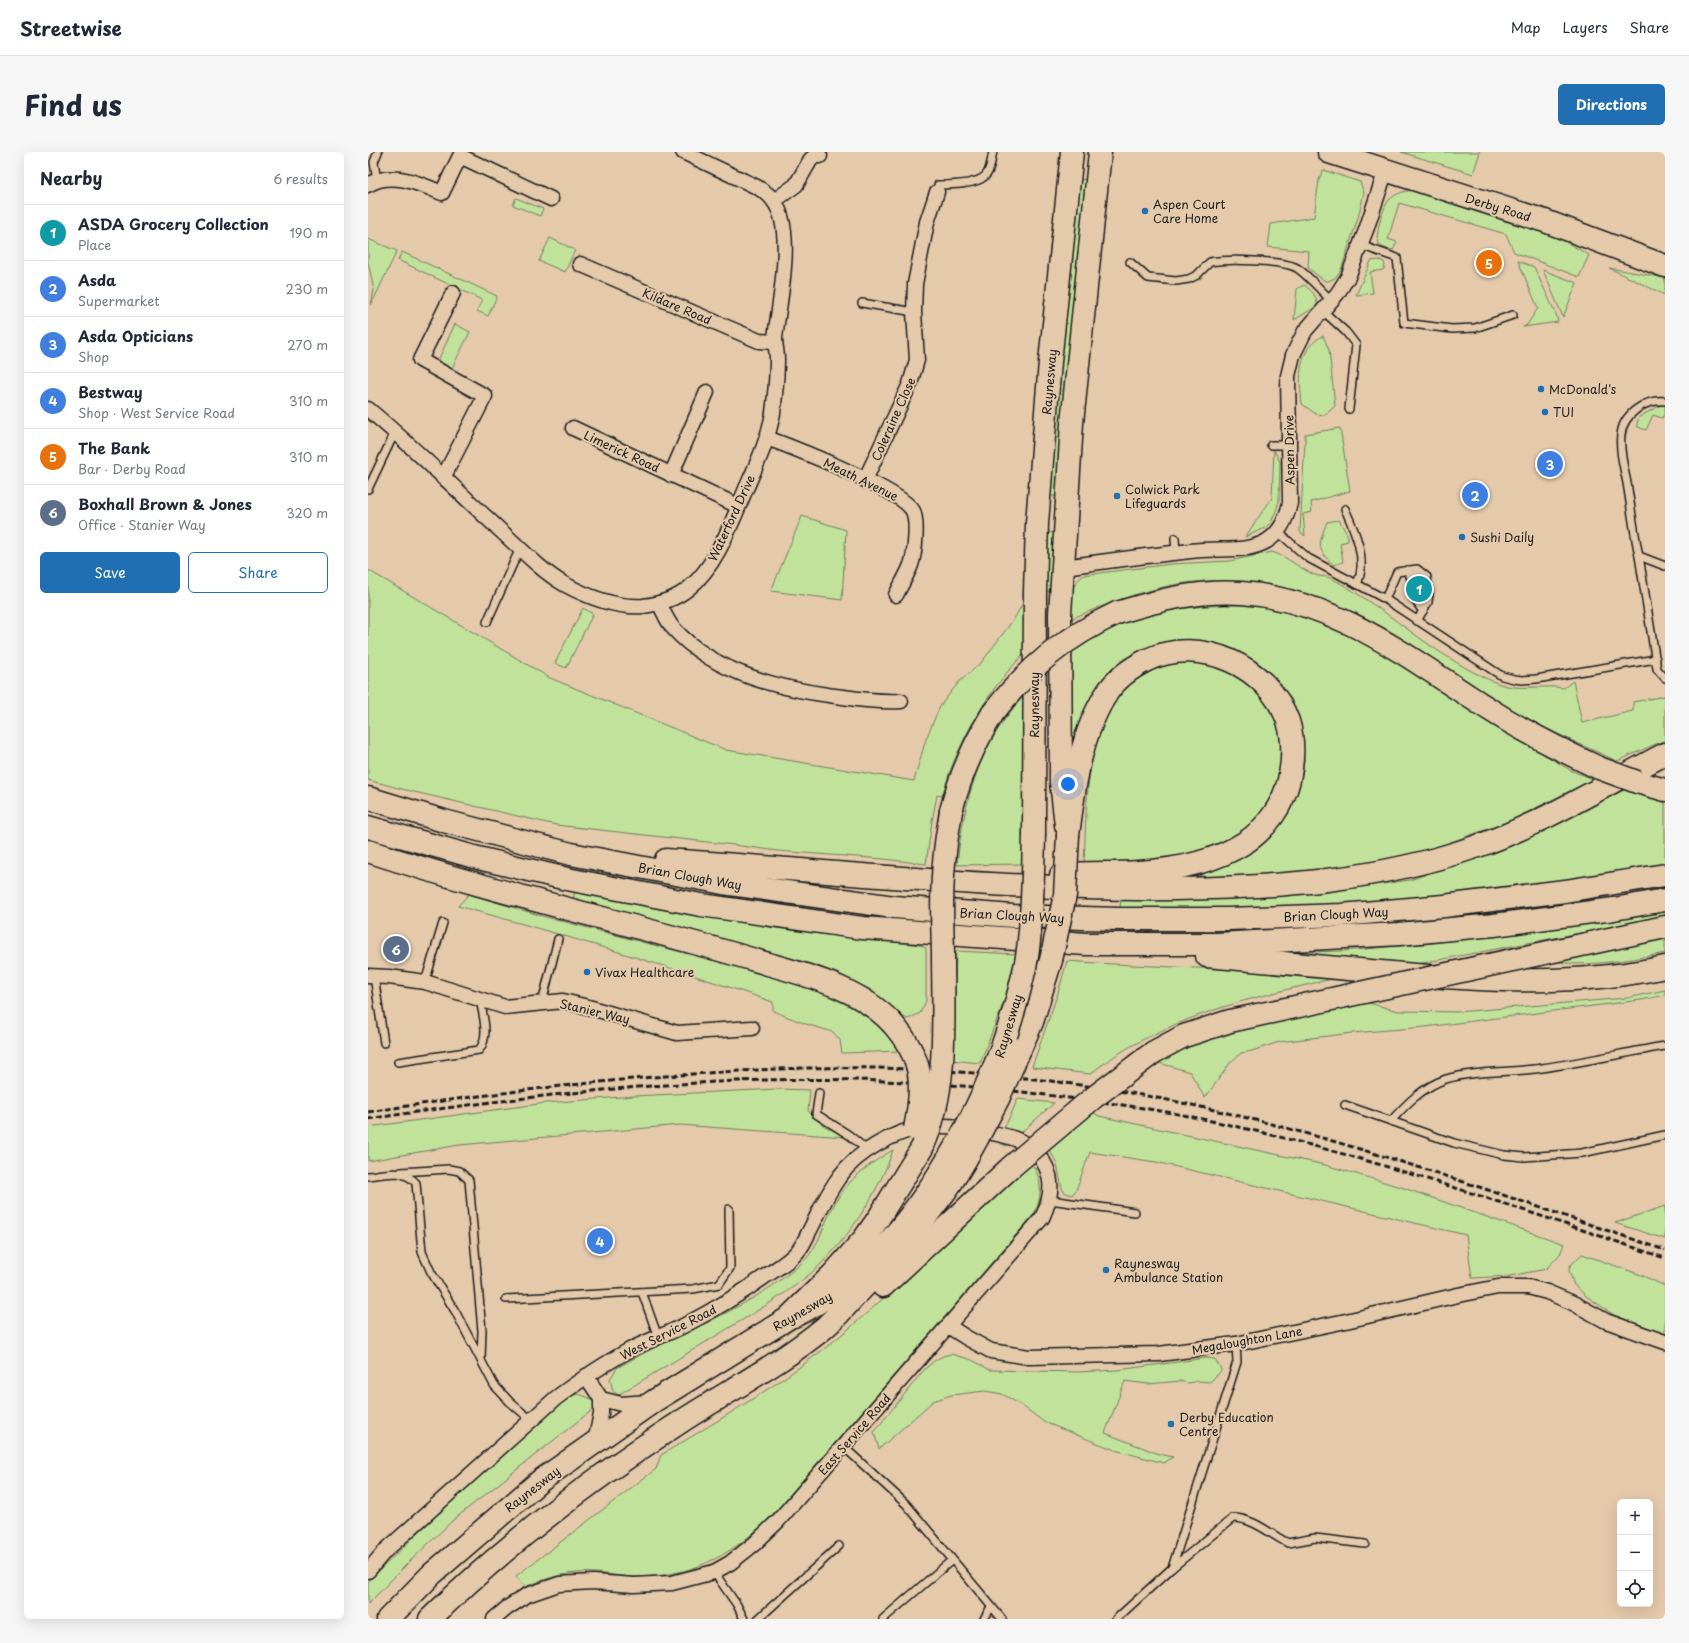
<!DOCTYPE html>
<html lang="en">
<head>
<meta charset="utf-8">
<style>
	:root { --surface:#fff; --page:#f6f6f7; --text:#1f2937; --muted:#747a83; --line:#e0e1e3; --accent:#1f6fb2 }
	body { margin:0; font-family:"Playpen Sans",sans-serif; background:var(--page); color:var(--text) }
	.controls { position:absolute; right:12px; bottom:12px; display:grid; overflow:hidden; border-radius:6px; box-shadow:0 4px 16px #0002 }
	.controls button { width:36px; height:36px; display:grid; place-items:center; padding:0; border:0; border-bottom:1px solid var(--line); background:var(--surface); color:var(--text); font:20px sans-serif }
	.you { position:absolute; left:700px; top:632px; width:14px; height:14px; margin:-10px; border:3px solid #fff; border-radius:50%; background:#1a73e8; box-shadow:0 0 0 6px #1a73e833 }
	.badge { display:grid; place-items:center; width:26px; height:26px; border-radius:50%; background:var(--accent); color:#fff; font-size:13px; font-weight:700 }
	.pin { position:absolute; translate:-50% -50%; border:2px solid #fff; box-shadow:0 1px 4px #0006 }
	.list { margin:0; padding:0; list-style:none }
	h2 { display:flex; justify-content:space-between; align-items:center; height:52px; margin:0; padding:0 16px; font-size:17px }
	h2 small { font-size:13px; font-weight:400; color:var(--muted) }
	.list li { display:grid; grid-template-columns:26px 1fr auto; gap:12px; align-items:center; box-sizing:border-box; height:56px; padding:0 16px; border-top:1px solid var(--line) }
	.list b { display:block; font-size:15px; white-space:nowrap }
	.list p { margin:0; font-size:13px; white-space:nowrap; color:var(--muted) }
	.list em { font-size:13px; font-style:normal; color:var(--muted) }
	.actions { display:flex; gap:8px; padding:12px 16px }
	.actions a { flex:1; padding:9px 0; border:1px solid var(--accent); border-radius:6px; text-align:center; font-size:14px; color:var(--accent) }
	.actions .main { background:var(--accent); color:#fff }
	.icon { flex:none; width:22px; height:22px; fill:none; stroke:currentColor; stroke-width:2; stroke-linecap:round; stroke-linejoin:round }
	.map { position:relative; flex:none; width:1297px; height:1467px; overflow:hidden; border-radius:6px }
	header { display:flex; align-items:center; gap:24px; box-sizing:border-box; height:56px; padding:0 20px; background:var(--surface); border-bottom:1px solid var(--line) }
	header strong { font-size:19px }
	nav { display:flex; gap:22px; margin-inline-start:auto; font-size:14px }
	.intro { display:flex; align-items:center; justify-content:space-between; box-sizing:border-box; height:96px; padding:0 24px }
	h1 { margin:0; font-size:28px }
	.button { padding:10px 18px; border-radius:6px; background:var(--accent); color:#fff; font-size:14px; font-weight:700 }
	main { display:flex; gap:24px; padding:0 24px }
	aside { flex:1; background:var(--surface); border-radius:6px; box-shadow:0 4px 16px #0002 }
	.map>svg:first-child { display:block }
	.green { fill:#c1e29b; stroke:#6e7f5c }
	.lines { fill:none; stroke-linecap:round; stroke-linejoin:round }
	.lane-casing { stroke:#1c1c1c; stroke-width:10 }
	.street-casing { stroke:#1c1c1c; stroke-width:17 }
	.primary-casing { stroke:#1c1c1c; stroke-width:25 }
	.highway-casing { stroke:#1c1c1c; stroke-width:25 }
	.lane { stroke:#e4c9ab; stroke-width:7 }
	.street { stroke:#e4c9ab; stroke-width:14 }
	.primary { stroke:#e4c9ab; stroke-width:22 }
	.highway { stroke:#e4c9ab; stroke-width:22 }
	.rail { stroke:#1c1c1c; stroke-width:3; stroke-dasharray:6 3; stroke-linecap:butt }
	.primary-bridge-casing { stroke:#1c1c1c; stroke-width:25; stroke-linecap:butt }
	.highway-bridge-casing { stroke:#1c1c1c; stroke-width:25; stroke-linecap:butt }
	.primary-bridge { stroke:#e4c9ab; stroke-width:22 }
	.highway-bridge { stroke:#e4c9ab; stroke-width:22 }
	.poi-dot { fill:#1f6fb2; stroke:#e4c9ab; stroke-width:1.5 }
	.labels { text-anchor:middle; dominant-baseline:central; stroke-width:4; stroke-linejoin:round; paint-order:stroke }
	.poi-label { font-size:12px; fill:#1c1c1c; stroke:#e4c9ab; text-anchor:start }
	.street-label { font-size:12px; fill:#1c1c1c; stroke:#e4c9ab }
</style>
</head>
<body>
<header>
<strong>Streetwise</strong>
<nav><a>Map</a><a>Layers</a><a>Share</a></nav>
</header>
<div class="intro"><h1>Find us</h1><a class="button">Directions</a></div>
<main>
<aside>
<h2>Nearby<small>6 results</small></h2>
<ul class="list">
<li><span class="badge" style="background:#0f9aa8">1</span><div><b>ASDA Grocery Collection</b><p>Place</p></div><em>190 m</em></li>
<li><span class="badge" style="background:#3f7fe0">2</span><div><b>Asda</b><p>Supermarket</p></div><em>230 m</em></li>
<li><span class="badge" style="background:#3f7fe0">3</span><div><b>Asda Opticians</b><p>Shop</p></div><em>270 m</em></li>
<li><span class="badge" style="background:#3f7fe0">4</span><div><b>Bestway</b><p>Shop · West Service Road</p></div><em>310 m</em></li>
<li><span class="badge" style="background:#e8710a">5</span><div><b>The Bank</b><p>Bar · Derby Road</p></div><em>310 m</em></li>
<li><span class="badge" style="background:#5c6f8a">6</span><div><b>Boxhall Brown &amp; Jones</b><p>Office · Stanier Way</p></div><em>320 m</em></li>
</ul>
<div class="actions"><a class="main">Save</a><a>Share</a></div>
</aside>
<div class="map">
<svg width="1297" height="1467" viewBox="0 0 1297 1467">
	<rect width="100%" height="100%" fill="#e4c9ab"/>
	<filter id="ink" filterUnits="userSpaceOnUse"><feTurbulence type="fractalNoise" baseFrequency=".025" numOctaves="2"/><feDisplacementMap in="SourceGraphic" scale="8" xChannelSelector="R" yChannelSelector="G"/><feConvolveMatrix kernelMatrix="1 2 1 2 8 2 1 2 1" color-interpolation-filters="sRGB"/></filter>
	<g filter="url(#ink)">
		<g class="green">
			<polygon points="1033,0 1112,0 1105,22"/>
			<polygon points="955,18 992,30 996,41 990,66 973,118 967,126 960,129 957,129 940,116 941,99 900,95 903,72 946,65 951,28"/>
			<polygon points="710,27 723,28 691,344 679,344"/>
			<path d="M1044,38L1187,84L1221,103L1211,125L1146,100L1138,82L1031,51L1020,87L1029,90L1025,98C1019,97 1012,96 1010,89C1007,82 1016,53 1021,48C1027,42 1036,39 1044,38Z"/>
			<polygon points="148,46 175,57 172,64 145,53"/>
			<polygon points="182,86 207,98 197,120 171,109"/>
			<polygon points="0,87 29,99 3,153 6,138 0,110"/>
			<polygon points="34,100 129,144 120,164 109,159 114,148 30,108"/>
			<polygon points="1011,108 1016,110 1017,114 1015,118 1002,120 1005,141 988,143 1003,109"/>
			<polygon points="1150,109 1166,115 1188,162 1190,170 1155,175 1159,173 1170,156"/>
			<polygon points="1241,116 1297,126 1297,143"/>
			<polygon points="1175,118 1209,131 1195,165"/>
			<path d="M936,133C944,139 949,143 949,154L926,168L929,137Z"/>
			<polygon points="87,172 102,180 82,220 68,213"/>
			<path d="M955,184L961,198L967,254L957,263L948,262L934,252C931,227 929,196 955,184Z"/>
			<polygon points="1297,253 1297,260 1294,266 1285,263 1278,278 1270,275 1269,272 1271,265 1291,254"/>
			<polygon points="972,276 982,339 943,350 944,360 935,362 937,384 932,380 937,290 937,282"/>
			<polygon points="906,298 912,310 911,349 908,359 903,370 897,376 877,385 904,346"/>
			<polygon points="434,364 478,378 474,448 403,439"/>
			<path d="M971,368L980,384V389L972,391L975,410L966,413C947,397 951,391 959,370Z"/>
			<polygon points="677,380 691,381 688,439 676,439"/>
			<path d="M904,400C920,405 932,417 947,423C952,425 957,424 962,426C978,433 992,444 1006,453C1046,481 1084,513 1129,531C1150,540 1174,532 1196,536L1205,529L1214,571L1265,559V550L1297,544V588L1249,609C1209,591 1168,573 1130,550C1079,519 1032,482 977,458C952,446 924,439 896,434C877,431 859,428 839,429C793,431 748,448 705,466L703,468C703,450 699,435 716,423L803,412L862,409Z"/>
			<path d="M0,418L182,526L358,598L546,629L558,587L572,554L591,530L613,511L646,467L655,451L658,441L657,501C629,528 606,564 590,600C583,614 579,629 574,644L569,643L564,669L558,712L516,707L410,699L366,693L188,673L38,638L0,628Z"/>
			<path d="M880,453L919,458L955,470L1017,501L1172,600L1202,618L1225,627L1140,670L1054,700L971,717L899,724L832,725V721C874,710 905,694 924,652C927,644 932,635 932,626C933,619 929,609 927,602C922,581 917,560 912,539L796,492L708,584H701L702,501C717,492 731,482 747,475C789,456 835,453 880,453Z"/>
			<polygon points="215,456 225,462 198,516 187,511"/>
			<path d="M812,509L838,511L871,524L884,533L904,560L910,572L915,590V621L900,657L864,689L824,704L768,710L716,713C719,648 715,550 783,516C791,512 803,511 812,509Z"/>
			<path d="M658,542L655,712L589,713C596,647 611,591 658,542Z"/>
			<polygon points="1249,636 1297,650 1297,713 1228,725 1049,746 952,754 752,758 753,746 970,738 1042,728 1132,696 1202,666 1235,647"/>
			<polygon points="207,739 388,772 552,793 558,796 558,849 552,861 540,867 532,863 523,854 503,838 473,823 450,814 356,790 205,748"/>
			<path d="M101,742L174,764L386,819L463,844L487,855L514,874L533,899L474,901L472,888L465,880L438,872L405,859V850C301,814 196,783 90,754Z"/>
			<polygon points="1297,758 1297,765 1033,815 890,802 974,799 1056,792 1175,778"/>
			<path d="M1297,786V801C1272,806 1212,817 1189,809Z"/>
			<polygon points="588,799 648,802 638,844 612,911 583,908 587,841"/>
			<path d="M699,809C787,816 876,815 964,827C881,846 790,867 722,922L664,915L690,841Z"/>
			<polygon points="1297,838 1297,843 1273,848 1057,875 984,881 911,890 884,899 873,901 862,911 837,946 822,920 788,910 810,898 867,878 997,850 1030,859 1089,860 1259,846"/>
			<path d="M409,937L442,938L440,959C446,965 452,972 460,976C466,979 471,981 477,985L312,973L91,993L0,1009V975L178,951L266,944Z"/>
			<polygon points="650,947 686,951 638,994 630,990"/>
			<path d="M723,955L726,961L731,964L957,1013L1033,1035L1196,1092L1192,1102L1178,1117L1142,1124L1104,1126L1098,1083L788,1010L722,1000L708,1038L704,1043L696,1040L694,1036C689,1016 692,1011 677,993Z"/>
			<path d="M525,998C510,1042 478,1091 442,1122C414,1145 382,1163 351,1182C317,1202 284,1223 250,1243L245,1239L242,1227L249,1216C310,1180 384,1157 436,1109C451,1095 456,1070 466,1053C481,1026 500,1013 525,998Z"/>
			<path d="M660,1007C675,1024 675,1043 666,1062L398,1370C360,1405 323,1424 270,1425C250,1425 230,1419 209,1421C191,1422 174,1428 157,1435L148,1424L288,1317L293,1303C356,1265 420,1228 477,1180C541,1126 599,1065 660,1007Z"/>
			<polygon points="1297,1054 1297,1087 1247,1071"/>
			<polygon points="1214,1102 1273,1123 1297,1134 1297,1182 1246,1163 1218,1144 1206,1133 1201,1119 1202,1114"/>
			<polygon points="583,1202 604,1208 622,1218 709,1220 750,1218 838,1206 847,1207 852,1215 853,1219 842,1230 830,1229 820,1231 812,1229 780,1232 757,1229 737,1281 791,1302 805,1305 796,1311 747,1298 676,1270 653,1253 634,1242 617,1239 583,1243 565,1249 511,1297 506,1280 556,1218 566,1209 575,1204"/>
			<path d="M211,1242L221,1246L229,1254L85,1368L36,1415L0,1452V1430C63,1367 128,1307 195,1249L205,1243Z"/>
		</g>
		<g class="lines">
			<g class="lane-casing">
				<g id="lane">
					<polyline points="9,29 6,10 10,0"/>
					<path d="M569,40L570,33C582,33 608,33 617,24C623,19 623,7 625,0"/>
					<polyline points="992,93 1029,106 1036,171 1084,177 1107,176 1145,163"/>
					<path d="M762,110L780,126L808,129L821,127L829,123L842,110C859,107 914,108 929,116C941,124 952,138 963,148"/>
					<polyline points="494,151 546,160"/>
					<polyline points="954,158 978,180 988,193 981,257"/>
					<path d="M1297,249C1277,247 1255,262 1253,283C1251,298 1256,316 1259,331C1263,355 1266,380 1271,404L1297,414"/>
					<polyline points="903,293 921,293"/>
					<polyline points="0,337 27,280"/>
					<path d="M977,357C987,379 1000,408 989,432"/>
					<polyline points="909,379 940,406 1017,447 1126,519 1134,524 1146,527 1154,528 1168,527 1288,507"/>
					<polyline points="807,386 808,402"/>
					<polyline points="1271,404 1289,517 1297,526"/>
					<polyline points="1039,418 1051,425 1055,459"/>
					<polyline points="1040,418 1043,427 1046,447 1054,458"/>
					<polyline points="1017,447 1029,420 1049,417 1059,425 1061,442 1060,450 1049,469"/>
					<polyline points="119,470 152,396"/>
					<polyline points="6,824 16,891"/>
					<polyline points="57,830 75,771"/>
					<polyline points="174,851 190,787"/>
					<path d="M30,910L111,898C122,885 115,863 112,848"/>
					<polyline points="451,941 448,962 481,983 499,998"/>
					<polyline points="977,953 1086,991 1136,1003 1156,1005 1214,1001 1297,983"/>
					<path d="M1023,969C1039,951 1055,935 1078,927C1109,918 1143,921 1174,916C1215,910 1256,901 1297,894"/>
					<polyline points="33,1020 81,1017 91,1019 101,1028 114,1179 113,1207"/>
					<path d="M0,1024C17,1022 35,1016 48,1031L54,1100L63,1120L87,1159L126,1233L142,1250L163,1268"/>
					<polyline points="682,1048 767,1060"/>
					<polyline points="274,1140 290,1185"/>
					<polyline points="138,1147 325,1137 351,1132 362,1116 361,1057"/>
					<polyline points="476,1295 538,1352 634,1467"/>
					<path d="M804,1416L865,1366C885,1366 902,1382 920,1391L947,1386L997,1392"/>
					<polyline points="346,1420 369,1453 376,1467"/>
					<polyline points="390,1467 471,1394"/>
					<polyline points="515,1467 584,1408"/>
					<polyline points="616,1467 623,1455"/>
					<polyline points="748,1467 804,1416 869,1210 868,1192"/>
				</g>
			</g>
			<g class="street-casing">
				<g id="street">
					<path d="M0,33C23,18 52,32 74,41L92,4L183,47"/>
					<polyline points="406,49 428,33 443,7 447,4 452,4"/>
					<polyline points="212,112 391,189 407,190"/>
					<path d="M0,257C46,295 88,338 132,378C153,397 172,418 196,432C220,445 248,456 275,454C292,452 308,447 321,436C349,413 363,372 377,339C388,314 400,289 405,261C407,244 409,225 409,207C409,200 407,193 407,186C411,151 428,76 405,48C401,42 395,39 389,35L315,0"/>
					<polyline points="205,276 370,354"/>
					<path d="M399,286C426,296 534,338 545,359C550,371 547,401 543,413C539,423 533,433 528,443"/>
					<polyline points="303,323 339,240"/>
					<polyline points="75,326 117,244 52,208 85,141"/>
					<polyline points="497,328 542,232 549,208 546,160 547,132 559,70 569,40"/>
					<path d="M695,415C741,409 787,402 834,398C856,396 878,401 899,389C912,381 919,365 922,351L920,224L925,203L937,179L969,142L980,125L998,78L1018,18"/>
					<path d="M291,451C296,460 299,470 306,477C348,523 417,538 475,545C495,548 513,550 533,549"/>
					<polyline points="0,824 21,825 57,830 137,855 195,849 220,855 309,881 384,876"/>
					<polyline points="580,1174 599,1186 623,1199 661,1205 791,1202 868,1192 978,1169 1090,1143 1130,1135 1160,1135 1179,1140 1205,1151 1238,1169 1297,1190"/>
					<polyline points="218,1224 233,1247 233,1262 227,1290"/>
					<polyline points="233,1247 253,1252 280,1250"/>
					<path d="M0,1419L17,1399L188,1246C211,1229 234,1213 260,1199C278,1189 298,1183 317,1173C344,1159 371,1143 396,1125C408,1117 421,1110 430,1099C436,1092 439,1083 443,1076C452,1058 460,1040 472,1024C489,1000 527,979 556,975C573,973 592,974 609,978C628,982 656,985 669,1001C687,1022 685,1043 674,1066L410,1369L386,1392L362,1411L346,1420L304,1431L266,1433L225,1430L191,1432L159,1443L139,1456L126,1467"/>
				</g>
			</g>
			<g class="primary-casing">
				<g id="primary">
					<polyline points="961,0 1177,69 1297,114"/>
					<polyline points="698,673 693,630 692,462 704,271 732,0"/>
					<polyline points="666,681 667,440 669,371 682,210 704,0"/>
					<path d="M426,1164C501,1128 553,1056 593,985"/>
				</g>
			</g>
			<g class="highway-casing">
				<g id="highway">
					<path d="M749,461C791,448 830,438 874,441C978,449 1052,516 1137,567C1167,585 1199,601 1231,616"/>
					<polyline points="1269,630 1297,638"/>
					<polyline points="0,646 76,669 203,702 355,731 526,755 645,764 751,767 860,767 973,763 1076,754 1197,739 1297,723"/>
					<path d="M583,659C592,624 606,592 625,561"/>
					<polyline points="0,675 110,706 199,727 333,753 494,776 718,792 849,792 1031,782 1126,773 1246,757 1297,748"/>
					<path d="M0,699C88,728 178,751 268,775C309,786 350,797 390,809C437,823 488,834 523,870"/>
					<path d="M298,708C468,719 637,739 808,737C911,735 1008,729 1107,695C1174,672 1235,634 1297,602"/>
					<path d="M693,723C719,720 744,722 770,720C806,718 847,710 878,690C899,676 915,653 921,628C925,609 926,588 920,569C900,514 832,483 779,508C763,516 748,527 739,541C712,582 706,636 700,683"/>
					<polyline points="1181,800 1297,775"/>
					<path d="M839,804C904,810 969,816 1035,822C1122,829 1210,834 1297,815"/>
					<polyline points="652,897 664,870 683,808"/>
					<polyline points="515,1134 643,1015"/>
					<polyline points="20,1467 64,1422 172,1329 286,1249 419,1167 465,1122 496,1087 510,1067 554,996"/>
					<path d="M62,1467C138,1392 224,1327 314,1269C362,1238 412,1212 456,1176C469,1165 480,1151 492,1139C522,1108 551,1075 576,1041C589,1024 599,1005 609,987"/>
				</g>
			</g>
			<use href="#lane" class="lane"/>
			<use href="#street" class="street"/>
			<use href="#primary" class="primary"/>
			<use href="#highway" class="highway"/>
			<g class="rail">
				<path d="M0,960C134,939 275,923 410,917C548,911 698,925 833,955C990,990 1145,1047 1297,1098"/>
				<path d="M0,967C122,949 246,934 370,929C481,924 592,931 701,946C741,951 780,956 820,964C983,997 1140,1053 1297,1106"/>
			</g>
			<g class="primary-bridge-casing">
				<path id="primary-bridge" d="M593,985C619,937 639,889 652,836C655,823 659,810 660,797C665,759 665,720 666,681"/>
			</g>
			<g class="highway-bridge-casing">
				<g id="highway-bridge">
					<path d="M625,561C661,515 696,486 749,461"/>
					<polyline points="1231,616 1269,630"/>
					<polyline points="683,808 697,743 700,683"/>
					<path d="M523,870C556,907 556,931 547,977"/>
					<polyline points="609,987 630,947 652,897"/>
					<path d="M554,996C581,937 575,864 575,801C574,768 573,734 577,701C578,687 581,673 583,659"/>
					<polyline points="643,1015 725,946 786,900 816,884 862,869 1181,800"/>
				</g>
			</g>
			<use href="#primary-bridge" class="primary-bridge"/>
			<use href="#highway-bridge" class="highway-bridge"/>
		</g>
	</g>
	<g class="poi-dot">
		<circle cx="777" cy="59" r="4"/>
		<circle cx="1173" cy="237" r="4"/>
		<circle cx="1177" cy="260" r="4"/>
		<circle cx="749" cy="344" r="4"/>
		<circle cx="1094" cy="385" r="4"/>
		<circle cx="219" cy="820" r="4"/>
		<circle cx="738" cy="1118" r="4"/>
		<circle cx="803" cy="1272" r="4"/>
	</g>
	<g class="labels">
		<g class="poi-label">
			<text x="785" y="52">Aspen Court<tspan x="785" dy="14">Care Home</tspan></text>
			<text x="1181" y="237">McDonald's</text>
			<text x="1185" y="260">TUI</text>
			<text x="757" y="337">Colwick Park<tspan x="757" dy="14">Lifeguards</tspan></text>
			<text x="1102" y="385">Sushi Daily</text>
			<text x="227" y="820">Vivax Healthcare</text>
			<text x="746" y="1111">Raynesway<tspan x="746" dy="14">Ambulance Station</tspan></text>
			<text x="811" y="1265">Derby Education<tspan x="811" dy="14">Centre</tspan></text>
		</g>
		<g class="street-label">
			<text transform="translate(1130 55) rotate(17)">Derby Road</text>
			<text transform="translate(309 154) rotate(23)">Kildare Road</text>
			<text transform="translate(681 230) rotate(-85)">Raynesway</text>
			<text transform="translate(525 267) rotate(-66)">Coleraine Close</text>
			<text transform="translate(921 298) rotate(-91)">Aspen Drive</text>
			<text transform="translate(254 299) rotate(25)">Limerick Road</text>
			<text transform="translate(493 327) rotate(26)">Meath Avenue</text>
			<text transform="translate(363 366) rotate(-65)">Waterford Drive</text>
			<text transform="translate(666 553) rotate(-90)">Raynesway</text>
			<text transform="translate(322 724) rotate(10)">Brian Clough Way</text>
			<text transform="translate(968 762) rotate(-3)">Brian Clough Way</text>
			<text transform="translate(644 763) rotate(3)">Brian Clough Way</text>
			<text transform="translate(227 859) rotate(13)">Stanier Way</text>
			<text transform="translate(640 874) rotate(-73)">Raynesway</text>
			<text transform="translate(434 1159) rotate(-30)">Raynesway</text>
			<text transform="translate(300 1180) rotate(-27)">West Service Road</text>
			<text transform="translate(879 1188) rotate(-10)">Megaloughton Lane</text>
			<text transform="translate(486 1282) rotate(-49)">East Service Road</text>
			<text transform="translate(164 1337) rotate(-38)">Raynesway</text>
		</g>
	</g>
</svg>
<div class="controls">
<button>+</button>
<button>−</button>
<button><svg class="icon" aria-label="locate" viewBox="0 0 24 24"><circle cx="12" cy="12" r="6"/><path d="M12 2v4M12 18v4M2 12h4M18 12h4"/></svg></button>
</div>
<div class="you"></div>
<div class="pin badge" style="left:1051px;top:437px;background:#0f9aa8">1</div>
<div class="pin badge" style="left:1107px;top:343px;background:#3f7fe0">2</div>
<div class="pin badge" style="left:1182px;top:312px;background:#3f7fe0">3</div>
<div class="pin badge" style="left:232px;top:1089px;background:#3f7fe0">4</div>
<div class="pin badge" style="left:1121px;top:111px;background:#e8710a">5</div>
<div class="pin badge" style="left:28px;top:797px;background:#5c6f8a">6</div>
</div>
</main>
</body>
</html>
